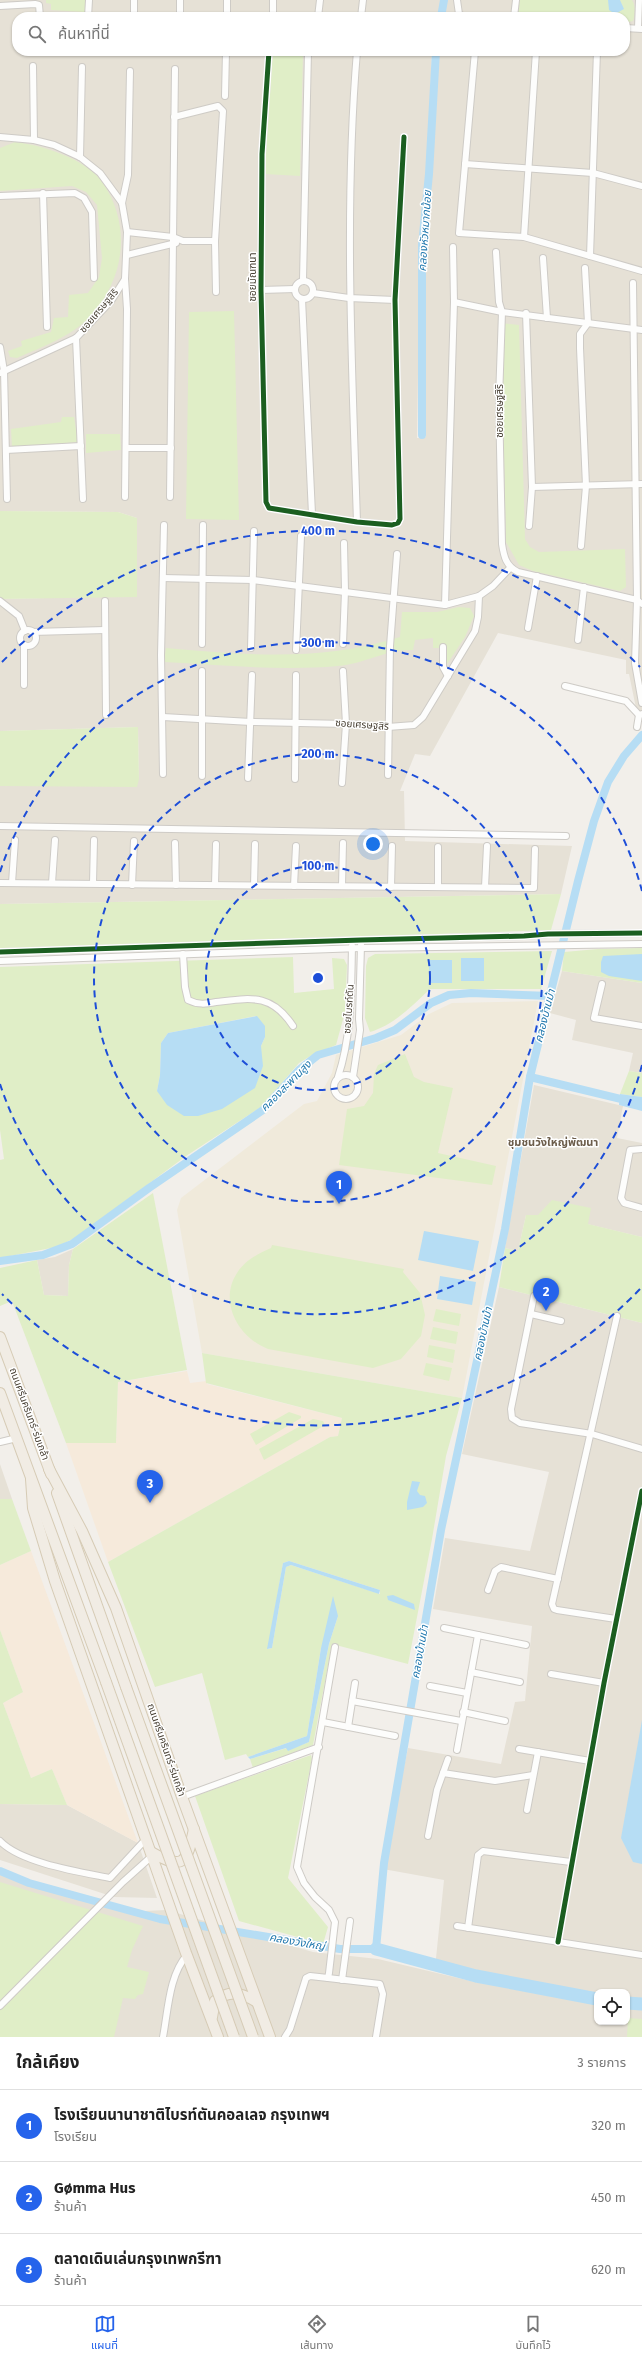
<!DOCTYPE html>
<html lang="th">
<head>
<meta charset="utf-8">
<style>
	:root { --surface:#fff; --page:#f2f2f2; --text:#222; --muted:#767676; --line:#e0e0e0; --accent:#2563eb }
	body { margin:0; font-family:"Fira Sans","Noto Sans Thai",sans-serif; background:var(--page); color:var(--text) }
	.controls { position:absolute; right:12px; bottom:12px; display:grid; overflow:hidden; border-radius:8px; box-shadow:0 1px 3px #0004 }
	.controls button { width:36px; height:36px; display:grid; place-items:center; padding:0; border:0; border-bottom:1px solid var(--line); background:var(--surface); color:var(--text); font:20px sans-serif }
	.you { position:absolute; left:373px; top:844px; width:14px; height:14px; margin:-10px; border:3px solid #fff; border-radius:50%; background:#1a73e8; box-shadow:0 0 0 6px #1a73e833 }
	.badge { display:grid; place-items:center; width:26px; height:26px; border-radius:50%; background:var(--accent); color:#fff; font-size:13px; font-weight:700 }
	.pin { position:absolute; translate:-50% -33px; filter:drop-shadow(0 1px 2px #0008) }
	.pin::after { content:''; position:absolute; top:21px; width:14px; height:12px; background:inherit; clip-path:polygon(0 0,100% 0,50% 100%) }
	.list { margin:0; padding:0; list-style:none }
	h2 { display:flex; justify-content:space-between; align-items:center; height:52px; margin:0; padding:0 16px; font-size:17px }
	h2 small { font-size:13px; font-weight:400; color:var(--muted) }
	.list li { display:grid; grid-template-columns:26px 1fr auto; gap:12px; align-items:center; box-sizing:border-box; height:72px; padding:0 16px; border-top:1px solid var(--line) }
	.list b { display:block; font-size:15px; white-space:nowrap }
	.list p { margin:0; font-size:13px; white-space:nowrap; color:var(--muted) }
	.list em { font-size:13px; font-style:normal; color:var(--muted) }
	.icon { flex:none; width:22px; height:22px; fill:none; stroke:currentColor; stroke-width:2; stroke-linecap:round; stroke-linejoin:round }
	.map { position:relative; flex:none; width:642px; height:2037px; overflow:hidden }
	.search { position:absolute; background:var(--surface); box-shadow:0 1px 3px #0004; left:12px; right:12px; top:12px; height:44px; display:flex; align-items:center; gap:10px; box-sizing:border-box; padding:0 14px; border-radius:16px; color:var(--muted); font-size:15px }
	.sheet { height:268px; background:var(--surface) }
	nav { display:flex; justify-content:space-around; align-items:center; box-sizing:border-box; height:56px; border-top:1px solid var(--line); background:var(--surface); font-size:11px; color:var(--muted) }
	nav a { display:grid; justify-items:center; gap:2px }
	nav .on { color:var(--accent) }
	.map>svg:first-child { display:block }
	.residential { fill:#e6e1d6 }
	.commercial { fill:#f6eadb }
	.education { fill:#f0eadb }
	.green { fill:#e0eec7; fill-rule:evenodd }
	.water { fill:#b6ddf4 }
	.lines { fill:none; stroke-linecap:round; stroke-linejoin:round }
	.canal { stroke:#b6ddf4; stroke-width:8 }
	.river { stroke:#b6ddf4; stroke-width:13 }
	.minor-casing { stroke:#cecbc6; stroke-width:8 }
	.primary-casing { stroke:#d6cbb5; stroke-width:12 }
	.minor { stroke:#fdfdfc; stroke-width:6 }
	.primary { stroke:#f1ece4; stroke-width:10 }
	.primary-bridge-casing { stroke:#d6cbb5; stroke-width:12; stroke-linecap:butt }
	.primary-bridge { stroke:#f1ece4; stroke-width:10 }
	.cycleway-casing { stroke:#fff; stroke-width:8 }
	.cycleway { stroke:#1b5e20; stroke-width:5 }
	.ring { fill:none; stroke:#1d4ed8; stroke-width:2; stroke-dasharray:7 5 }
	.labels { text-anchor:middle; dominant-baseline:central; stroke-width:3; stroke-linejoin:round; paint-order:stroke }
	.street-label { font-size:10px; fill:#484034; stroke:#fff }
	.water-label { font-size:11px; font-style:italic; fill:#2078ae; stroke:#fff }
	.neighbourhood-label { font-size:11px; font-weight:bold; fill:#6c5d4b; stroke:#fff }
	.centre { fill:#1d4ed8; stroke:#fff; stroke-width:2 }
	.ring-label { font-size:12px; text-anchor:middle; font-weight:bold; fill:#1d4ed8; stroke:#fff; stroke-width:3; stroke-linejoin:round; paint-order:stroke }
</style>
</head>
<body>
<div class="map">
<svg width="642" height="2037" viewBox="0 0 642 2037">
	<rect width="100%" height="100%" fill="#f2efea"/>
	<g class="residential">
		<polygon points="0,0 441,0 438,17 17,17 17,51 432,51 427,173 420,243 417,438 421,438 426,437 426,243 439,51 625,51 625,17 444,17 446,0 642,0 642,712 637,713 629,674 626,674 626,660 498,633 430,756 415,754 400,791 404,791 405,841 572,846 561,894 0,904 0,782 139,779 138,727 0,731 0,599 137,596 137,518 118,512 0,511"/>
		<polygon points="562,971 642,983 642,1073 629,1071 633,1053 572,1040 576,1020 550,1013"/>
		<polygon points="534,1085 623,1106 617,1138 642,1143 642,1237 587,1224 538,1215 526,1215 518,1251 505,1248"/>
		<polygon points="73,1249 69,1265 68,1296 44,1295 37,1260 55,1257"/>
		<polygon points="499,1287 642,1323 642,2001 627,2000 627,1992 597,1992 597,1995 435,1968 444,1880 383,1869 408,1748 501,1764 515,1702 525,1701 532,1626 433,1609 445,1538 530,1551 549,1472 462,1454"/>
		<polygon points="0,1464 12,1499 0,1499"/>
		<polygon points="0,1804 67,1805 138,1843 157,1898 114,1897 0,1860"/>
		<polygon points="0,1873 124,1912 166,1910 313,1952 378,1959 475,1982 597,2005 597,2022 627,2022 627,2009 642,2009 642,2037 0,2037"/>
	</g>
	<g class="commercial">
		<polygon points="187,1371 190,1383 207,1381 207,1384 342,1418 338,1436 330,1437 108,1562 66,1443 116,1443 118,1382"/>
		<polygon points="31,1551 138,1843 67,1805 52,1769 31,1778 3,1703 23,1692 0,1630 0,1565"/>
	</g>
	<polygon class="education" points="538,1001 462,1398 202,1353 177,1210 181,1198 304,1104 317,1101 332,1073 336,1055 401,1035 429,1014 452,1003"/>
	<g class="green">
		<polygon points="46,0 85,0 85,12 51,10 51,4 46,3"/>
		<path d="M519,0H632C636,5 635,16 633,21L625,23V17H517Z"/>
		<polygon points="270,51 303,51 300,176 265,174"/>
		<path d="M15,142C42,145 87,159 103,183C131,225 125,275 94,312C74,336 44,346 17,358L10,357L8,351L22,346L21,341L51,332L54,318L68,317L69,295L88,293L99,277L102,258L97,205L86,192L72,186L0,191V148Z"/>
		<polygon points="234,311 239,520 186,519 189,312"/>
		<polygon points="501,323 519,325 525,539 530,547 539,552 625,549 626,587 620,591 533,571 519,565 506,542"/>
		<polygon points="62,417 74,417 78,442 12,447 11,429 61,422"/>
		<polygon points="86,434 120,434 121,450 86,453"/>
		<polygon points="0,511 118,512 137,518 137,597 0,599"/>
		<path d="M459,607L470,608L474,616L465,637L445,667V648H433V638L415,640L413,650C387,649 364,664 338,666C280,671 222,665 164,662L166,648C246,655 321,662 400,637L402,612H437Z"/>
		<polygon points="138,727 139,779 137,787 0,786 0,731"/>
		<polygon points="561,894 551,930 0,949 0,904"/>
		<polygon points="642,948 642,983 562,971 564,952 598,949"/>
		<path d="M552,951L541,989H430C412,1006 394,1025 370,1032L365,1018L366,966L368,958L375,954Z"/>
		<path d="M293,957L294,993L334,989L332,958L344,959L347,965L345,1012L336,1045L312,1055L299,1063L261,1107L186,1156L77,1237L56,1247L0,1258V1160L4,1159L0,1130V967ZM256,1016L265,1037L261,1046L157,1091L160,1075L161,1043L168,1033Z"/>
		<polygon points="405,1054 414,1077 424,1082 453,1088 438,1153 496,1166 492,1185 339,1165 347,1109 364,1106 373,1093 374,1074 378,1065"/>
		<polygon points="629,1071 642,1073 642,1097 620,1094"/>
		<polygon points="153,1193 187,1370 118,1382 116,1443 66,1443 12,1301 0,1306 0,1268 37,1260 44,1295 68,1296 69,1265 73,1249"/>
		<polygon points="552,1200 591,1208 588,1224 642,1237 642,1323 499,1287 505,1248 518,1251 526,1215 538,1215"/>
		<path d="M272,1245L404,1269L403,1272L420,1293L425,1315L421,1336L401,1359L373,1368L268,1349C239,1338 218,1302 237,1273C245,1260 258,1254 271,1248Z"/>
		<polygon points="436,1309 461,1314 459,1326 433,1321"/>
		<polygon points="433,1327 458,1332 456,1344 430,1339"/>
		<polygon points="429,1345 455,1350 453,1363 427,1357"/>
		<path d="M202,1353L462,1398L446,1456L432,1539L408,1664L332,1644L313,1745L253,1768L250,1759L287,1748L288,1750L309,1742L329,1644L338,1616L321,1648L307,1736L248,1757L246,1754L225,1760L202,1673L155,1687L108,1562L330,1437L338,1436L342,1418L206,1383ZM289,1561L380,1590V1594L291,1565L286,1567L272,1648L268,1649L283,1563Z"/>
		<polygon points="426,1363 452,1368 449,1381 423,1375"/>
		<polygon points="289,1412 301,1416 301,1418 256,1445 250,1434"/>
		<polygon points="313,1419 323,1421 325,1425 264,1460 259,1449"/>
		<polygon points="0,1499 12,1499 31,1551 0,1565"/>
		<polygon points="0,1630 23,1692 3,1703 31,1778 52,1769 67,1805 0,1804"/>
		<polygon points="311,1755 312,1759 288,1878 328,1927 323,1944 239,1921 195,1796"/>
		<polygon points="0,1882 143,1926 132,1950 127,1967 149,1972 143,1994 138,1995 135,1999 123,1998 114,2037 0,2037"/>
		<polygon points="628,2018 642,2019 642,2037 627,2037"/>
	</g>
	<g class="water">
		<polygon points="608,0 620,0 624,9 615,14 609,10"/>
		<polygon points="642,954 642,981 609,976 601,972 601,962 603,956"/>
		<rect x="461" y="958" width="23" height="23"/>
		<rect x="429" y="960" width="23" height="23"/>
		<polygon points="257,1016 265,1026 265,1037 261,1046 263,1066 255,1088 222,1109 198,1116 184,1116 167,1105 157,1091 160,1075 161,1043 168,1033"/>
		<polygon points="620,1094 642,1097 642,1111 619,1105"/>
		<polygon points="424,1231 479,1241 473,1271 418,1260"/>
		<polygon points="440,1276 476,1282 472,1305 437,1299"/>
		<polygon points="412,1481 420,1482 417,1491 420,1495 425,1496 427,1503 423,1507 407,1510 407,1502"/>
		<polygon points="289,1561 380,1590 379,1594 291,1565 286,1567 272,1648 267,1649 283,1563"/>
		<polygon points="393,1595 414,1604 415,1610 388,1600 387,1596"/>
		<polygon points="333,1596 338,1616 329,1644 309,1742 288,1751 286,1748 250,1759 248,1757 307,1736 321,1648"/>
		<polygon points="642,1720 642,1864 633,1862 621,1838"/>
	</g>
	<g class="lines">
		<g class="canal">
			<polyline points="441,17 444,0"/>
			<polyline points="422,435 422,245 429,174 436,51"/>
			<polyline points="530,1077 642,1104"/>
			<polyline points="0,1261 43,1255 72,1244 149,1188 263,1110 299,1070 318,1055 376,1038 395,1030 431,1003 449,995 471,993 551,996"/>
			<polyline points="0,1871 29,1883 160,1919 340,1949 376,1949 384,1863 441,1530 505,1229 530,1077 578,881 594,821 608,782 624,756 642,735"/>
		</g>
		<g class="river">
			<polyline points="376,1949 476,1976 597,1999"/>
			<polyline points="627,2003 642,2004"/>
		</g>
		<g class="minor-casing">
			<g id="minor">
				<polyline points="457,0 459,14 465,17"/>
				<polyline points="0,6 35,4 39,5 40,17"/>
				<polyline points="273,15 273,0"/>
				<polyline points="88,17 89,0"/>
				<polyline points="134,17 134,0"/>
				<polyline points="180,17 180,0"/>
				<polyline points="227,17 227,0"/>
				<polyline points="266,17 273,15 279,17"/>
				<polyline points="318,17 320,0"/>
				<polyline points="361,17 363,0"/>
				<polyline points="514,17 516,0"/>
				<polyline points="625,28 642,29"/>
				<polyline points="638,28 639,0"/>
				<polyline points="269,51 262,154 261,290 266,502 269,508 357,522 392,525 398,523 400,519 395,300 404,137"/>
				<polyline points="475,51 459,233 524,237 642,271"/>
				<polyline points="33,66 34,140"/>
				<polyline points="225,96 226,51"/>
				<polyline points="174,117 218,106 223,111 215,241 216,292"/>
				<polyline points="0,137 34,140 54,145 80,157 100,173 122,203 127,232 125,279 111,301 76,338 0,373"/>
				<polyline points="80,157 82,67"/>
				<polyline points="465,164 593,173 642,186"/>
				<polyline points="43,193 47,327"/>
				<polyline points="0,196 75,193 84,198 92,212 94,278"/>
				<polyline points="122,203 128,175 130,71"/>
				<polyline points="127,232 173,237 183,241 215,241"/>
				<polyline points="524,237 536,51"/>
				<path d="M496,252L499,302L502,312L499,399L502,544C504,557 506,566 518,572L637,600L642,604"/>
				<polyline points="127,255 176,243"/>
				<polyline points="590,256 597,51"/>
				<polyline points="543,258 547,318"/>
				<polyline points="125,279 127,309 125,497"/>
				<polyline points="303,280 308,51"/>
				<circle cx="304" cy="290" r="9"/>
				<polyline points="633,283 637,600 635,663 642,703"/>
				<polyline points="261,290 295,289"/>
				<polyline points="313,293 349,298 395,300"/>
				<polyline points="302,299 312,514"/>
				<polyline points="454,302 502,312 642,330"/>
				<polyline points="526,313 532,487 529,526"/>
				<polyline points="76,338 83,499"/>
				<polyline points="0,347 4,371 7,499"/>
				<polyline points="126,448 171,448"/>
				<polyline points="6,450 81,446"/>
				<polyline points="532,487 642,484"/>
				<polyline points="170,497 175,69"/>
				<path d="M357,522C352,365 344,208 357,51"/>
				<polyline points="581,546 586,486 580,348 580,334 588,323 585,268"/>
				<polyline points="163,578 253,580 445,605 479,596 493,586 510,568"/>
				<polyline points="0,601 19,616 25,631"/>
				<polyline points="105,601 106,715"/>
				<polyline points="445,605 454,302 453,247"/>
				<polyline points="528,628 537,576"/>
				<circle cx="28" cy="638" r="8"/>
				<polyline points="32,632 105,630"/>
				<polyline points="578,640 584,587"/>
				<polyline points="202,644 203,525"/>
				<polyline points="343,644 345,591 344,543"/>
				<polyline points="24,645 24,685"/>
				<polyline points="443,647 443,667 448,676"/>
				<polyline points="251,648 254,531"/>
				<polyline points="296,650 301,536"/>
				<polyline points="565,686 626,701 639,715 642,714"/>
				<polyline points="163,717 251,722 346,724 388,727 414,725 423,717 475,631 478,617 479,596"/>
				<polyline points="637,727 639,715"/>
				<polyline points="163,774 161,655 164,525"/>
				<polyline points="388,775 390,646 397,554"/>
				<polyline points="202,776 202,671"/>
				<polyline points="248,778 252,675"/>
				<polyline points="295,779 296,675"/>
				<polyline points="342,783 346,724 343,671"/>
				<polyline points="0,826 566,836"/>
				<polyline points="175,843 176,885"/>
				<polyline points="0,883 534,888 535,849"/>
				<polyline points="12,883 15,840"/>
				<polyline points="52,883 55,840"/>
				<polyline points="93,883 94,840"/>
				<polyline points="132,885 134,841"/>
				<polyline points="215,885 216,844"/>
				<polyline points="254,886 255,844"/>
				<polyline points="294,886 296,846"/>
				<polyline points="342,886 343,843"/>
				<polyline points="391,887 392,846"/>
				<polyline points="438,887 438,847"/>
				<polyline points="485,887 487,846"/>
				<polyline points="0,952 361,940 524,936 548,934 642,933"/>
				<path d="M183,954L185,987L188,1000C198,1005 206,1004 216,1002C251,998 271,993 293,1026"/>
				<polyline points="0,961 361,948 642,944"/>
				<polyline points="602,984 594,1018 642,1026"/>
				<circle cx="346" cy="1087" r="12"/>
				<path d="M338,1077C352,1035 351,990 352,946"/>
				<polyline points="353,1077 360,1030 359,1019 361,945"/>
				<polyline points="642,1149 630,1150 621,1198 624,1203 642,1208"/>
				<polyline points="534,1296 511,1409 512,1418 520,1423 592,1434 642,1449"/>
				<polyline points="531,1314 561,1321"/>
				<polyline points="0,1442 17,1438"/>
				<polyline points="488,1590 495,1571 501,1567 558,1579"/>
				<polyline points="616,1619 557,1610 554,1609 552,1604 617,1316"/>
				<polyline points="444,1628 526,1645"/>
				<polyline points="471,1672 520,1682"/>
				<polyline points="551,1674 604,1683"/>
				<polyline points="430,1686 467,1693"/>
				<polyline points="352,1701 461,1721"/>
				<polyline points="463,1712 505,1721"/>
				<polyline points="323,1722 395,1736"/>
				<polyline points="348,1727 355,1683"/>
				<polyline points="519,1749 590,1761"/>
				<polyline points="457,1750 478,1635"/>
				<polyline points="443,1773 495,1781 533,1775"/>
				<polyline points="182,1797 319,1747"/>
				<polyline points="527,1810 538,1752"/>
				<polyline points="428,1836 437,1790 448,1759"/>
				<path d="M0,1841C21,1863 80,1872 110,1878L146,1839"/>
				<polyline points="457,1926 642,1955"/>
				<polyline points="468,1928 478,1855 483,1851 571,1862"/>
				<polyline points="558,1942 604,1683 642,1491"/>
				<polyline points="328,1978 380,1984 383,1994 376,2037"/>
				<polyline points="342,1980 350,1921"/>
				<polyline points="0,2006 123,1882 152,1856"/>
				<path d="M163,2037C168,2011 169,1975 187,1955"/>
				<polyline points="285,2037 290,2029 306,1978 310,1976 328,1978 329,1973 335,1922 329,1910 315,1897 304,1883 297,1867 335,1647"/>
			</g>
		</g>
		<g class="primary-casing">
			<g id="primary">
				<polyline points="0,1337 51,1474"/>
				<polyline points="0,1393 106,1682"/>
				<polyline points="49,1469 82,1531 116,1608 182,1797 270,2037"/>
				<polyline points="31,1479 33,1508 55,1581 186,1953 218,2037"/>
				<polyline points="57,1493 126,1687"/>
				<path d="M151,1852C184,1871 187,1863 194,1829"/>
				<path d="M212,2017L215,2001C230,1989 242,1993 257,2002"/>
			</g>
		</g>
		<use href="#minor" class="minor"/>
		<use href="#primary" class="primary"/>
		<g class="primary-bridge-casing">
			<g id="primary-bridge">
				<polyline points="106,1682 234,2037"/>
				<polyline points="126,1687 253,2037"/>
			</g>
		</g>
		<use href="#primary-bridge" class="primary-bridge"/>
		<g class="cycleway-casing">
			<g id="cycleway">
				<polyline points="269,51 262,154 261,290 266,502 269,508 357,522 392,525 398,523 400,519 395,300 404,137"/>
				<polyline points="0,952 361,940 524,936 548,934 642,933"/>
				<polyline points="558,1942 604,1683 642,1491"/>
			</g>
		</g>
		<use href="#cycleway" class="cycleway"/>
	</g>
	<g class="ring">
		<circle cx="318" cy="978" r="112"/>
		<circle cx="318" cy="978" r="224"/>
		<path d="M642 1065A335 335 0 0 1 0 1084M0 872A335 335 0 0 1 642 891"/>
		<path d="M640 1289A447 447 0 0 1 2 1294M2 662A447 447 0 0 1 640 667"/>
	</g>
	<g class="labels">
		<g class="street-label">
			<text transform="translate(253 277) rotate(-90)">ซอยมัณฑนา</text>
			<text transform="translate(99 311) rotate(-50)">ซอยเศรษฐสิริ</text>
			<text transform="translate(500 411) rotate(-90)">ซอยเศรษฐสิริ</text>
			<text transform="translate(362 725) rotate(4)">ซอยเศรษฐสิริ</text>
			<text transform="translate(349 1009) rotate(-86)">ซอยไบรท์ตัน</text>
			<text transform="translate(29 1414) rotate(70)">ถนนศรีนครินทร์-ร่มเกล้า</text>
			<text transform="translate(166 1750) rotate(71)">ถนนศรีนครินทร์-ร่มเกล้า</text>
		</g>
		<g class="water-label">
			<text transform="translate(425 231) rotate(-86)">คลองหัวหมากน้อย</text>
			<text transform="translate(545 1016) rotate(-76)">คลองบ้านม้า</text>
			<text transform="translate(286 1086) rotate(-45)">คลองสะพานสูง</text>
			<text transform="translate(483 1334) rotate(-78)">คลองบ้านม้า</text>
			<text transform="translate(420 1652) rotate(-80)">คลองบ้านม้า</text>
			<text transform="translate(297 1942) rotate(10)">คลองวังใหญ่</text>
		</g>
		<g class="neighbourhood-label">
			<text x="553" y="1142">ชุมชนวังใหญ่พัฒนา</text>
		</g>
	</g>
	<circle cx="318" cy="978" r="6" class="centre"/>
	<g class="ring-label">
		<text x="318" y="535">400 m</text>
		<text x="318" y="647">300 m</text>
		<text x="318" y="758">200 m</text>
		<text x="318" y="870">100 m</text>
	</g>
</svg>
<div class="controls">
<button><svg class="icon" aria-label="locate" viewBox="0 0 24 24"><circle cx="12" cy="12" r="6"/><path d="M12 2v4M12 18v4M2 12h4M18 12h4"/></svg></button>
</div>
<div class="you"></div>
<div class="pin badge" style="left:339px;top:1204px">1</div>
<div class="pin badge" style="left:546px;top:1311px">2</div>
<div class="pin badge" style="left:150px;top:1503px">3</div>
<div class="search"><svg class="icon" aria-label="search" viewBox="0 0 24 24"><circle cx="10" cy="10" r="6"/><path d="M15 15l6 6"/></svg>ค้นหาที่นี่</div>
</div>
<section class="sheet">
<h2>ใกล้เคียง<small>3 รายการ</small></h2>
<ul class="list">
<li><span class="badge">1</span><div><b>โรงเรียนนานาชาติไบรท์ตันคอลเลจ กรุงเทพฯ</b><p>โรงเรียน</p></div><em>320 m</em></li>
<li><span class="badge">2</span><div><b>Gømma Hus</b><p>ร้านค้า</p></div><em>450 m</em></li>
<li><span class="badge">3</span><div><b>ตลาดเดินเล่นกรุงเทพกรีฑา</b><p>ร้านค้า</p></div><em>620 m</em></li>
</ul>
</section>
<nav>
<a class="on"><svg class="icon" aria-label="map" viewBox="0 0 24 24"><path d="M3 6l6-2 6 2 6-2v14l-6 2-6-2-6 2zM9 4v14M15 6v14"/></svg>แผนที่</a>
<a><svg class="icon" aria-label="directions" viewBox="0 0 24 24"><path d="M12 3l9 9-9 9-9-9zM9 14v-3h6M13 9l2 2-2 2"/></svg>เส้นทาง</a>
<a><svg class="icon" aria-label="saved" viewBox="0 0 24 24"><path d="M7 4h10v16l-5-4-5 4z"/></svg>บันทึกไว้</a>
</nav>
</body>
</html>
